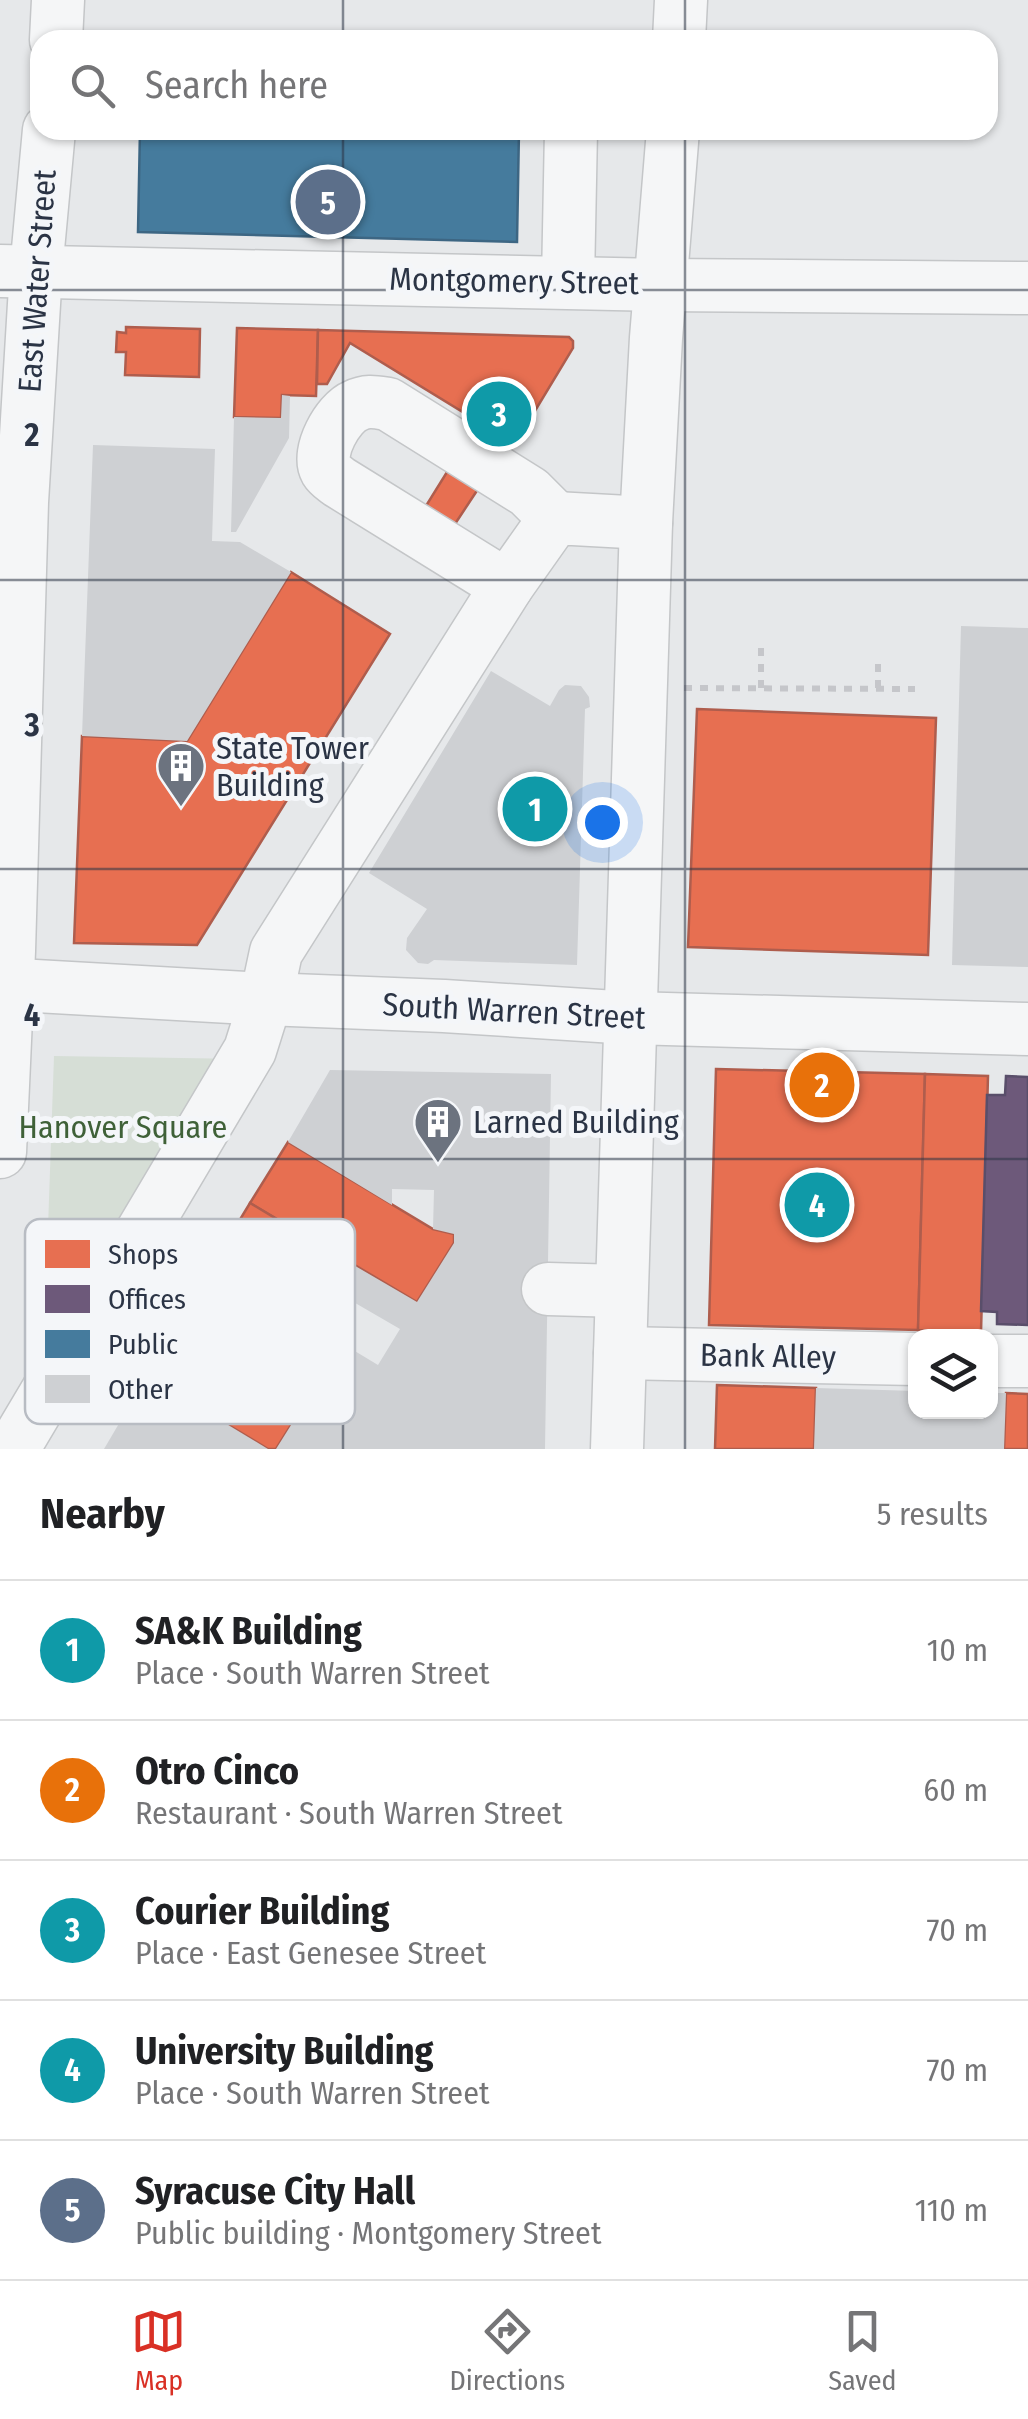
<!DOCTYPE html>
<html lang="en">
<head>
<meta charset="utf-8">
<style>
	:root { --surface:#fff; --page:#f6f6f6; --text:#202124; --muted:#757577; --line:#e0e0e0; --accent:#d93025 }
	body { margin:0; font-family:"Fira Sans Condensed",sans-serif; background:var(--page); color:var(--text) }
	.controls { position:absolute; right:30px; bottom:30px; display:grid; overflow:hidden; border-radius:20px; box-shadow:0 2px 8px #0004 }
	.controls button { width:90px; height:90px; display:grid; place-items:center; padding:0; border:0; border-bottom:2px solid var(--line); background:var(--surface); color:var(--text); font:50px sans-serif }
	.you { position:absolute; left:602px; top:822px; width:35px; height:35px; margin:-25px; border:8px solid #fff; border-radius:50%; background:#1a73e8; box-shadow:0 0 0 15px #1a73e833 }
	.badge { display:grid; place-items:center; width:65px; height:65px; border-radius:50%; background:var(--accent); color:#fff; font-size:32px; font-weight:700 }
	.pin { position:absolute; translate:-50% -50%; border:5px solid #fff; box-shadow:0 2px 10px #0006 }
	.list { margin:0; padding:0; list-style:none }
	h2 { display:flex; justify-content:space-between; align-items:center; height:130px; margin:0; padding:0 40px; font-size:42px }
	h2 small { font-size:32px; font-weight:400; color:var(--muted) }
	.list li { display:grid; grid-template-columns:65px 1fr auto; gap:30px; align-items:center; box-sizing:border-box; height:140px; padding:0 40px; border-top:2px solid var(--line) }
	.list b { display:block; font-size:38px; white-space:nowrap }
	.list p { margin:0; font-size:32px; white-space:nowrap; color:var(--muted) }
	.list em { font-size:32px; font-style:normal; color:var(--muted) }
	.icon { flex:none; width:55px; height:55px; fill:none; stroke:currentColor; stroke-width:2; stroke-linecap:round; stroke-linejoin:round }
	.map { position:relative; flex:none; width:1028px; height:1449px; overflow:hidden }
	.search { position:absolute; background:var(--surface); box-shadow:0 2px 8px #0004; left:30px; right:30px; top:30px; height:110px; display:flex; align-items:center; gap:25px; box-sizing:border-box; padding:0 35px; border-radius:30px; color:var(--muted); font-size:38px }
	.sheet { height:830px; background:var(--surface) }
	nav { display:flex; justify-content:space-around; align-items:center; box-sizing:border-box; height:140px; border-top:2px solid var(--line); background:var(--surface); font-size:28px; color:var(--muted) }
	nav a { display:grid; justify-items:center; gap:5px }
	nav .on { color:var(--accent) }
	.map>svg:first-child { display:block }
	.green { fill:#d6ded6 }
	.shops { fill:#e76f51; stroke:#af5d4d; stroke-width:2.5 }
	.offices { fill:#6d597a; stroke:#594e6a; stroke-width:2.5 }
	.public { fill:#457b9d; stroke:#3d6683; stroke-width:2.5 }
	.building { fill:#ced0d3 }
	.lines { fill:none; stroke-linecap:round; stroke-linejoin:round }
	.minor-casing { stroke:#c4c6c8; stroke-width:55 }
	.path { stroke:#c5c6ca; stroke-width:6; stroke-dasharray:8 8; stroke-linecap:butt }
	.minor { stroke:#f5f6f7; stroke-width:52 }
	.grid { fill:none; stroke:#2b3445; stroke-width:2.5; stroke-opacity:0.55 }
	.labels { text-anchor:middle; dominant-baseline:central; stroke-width:10; stroke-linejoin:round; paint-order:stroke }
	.street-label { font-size:32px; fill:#2b3445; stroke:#f4f6f9 }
	.poi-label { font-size:32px; fill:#2b3445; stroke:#f4f6f9; text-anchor:start }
	.park-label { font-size:32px; fill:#3f6138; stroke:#f4f6f9 }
	.key { fill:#f4f6f9; stroke:#b8bcc3; stroke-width:2.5 }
	.key-label { font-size:28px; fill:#2b3445 }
	.grid-label { font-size:32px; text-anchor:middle; font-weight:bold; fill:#2b3445; stroke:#f4f6f9; stroke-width:10; stroke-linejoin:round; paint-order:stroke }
</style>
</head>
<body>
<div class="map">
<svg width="1028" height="1449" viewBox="0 0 1028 1449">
	<rect width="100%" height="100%" fill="#e6e8ea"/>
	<polygon class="green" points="54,1056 245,1059 42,1400"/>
	<g class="shops">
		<polygon points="126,327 200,329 199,377 125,375 126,352 116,352 117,332 126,333"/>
		<polygon points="237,328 318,330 316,396 282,395 281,418 234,417"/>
		<polygon points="318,330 569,337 573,341 573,348 515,444 350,343 327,384 317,384"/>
		<polygon points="452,464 482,483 453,527 424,509"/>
		<polygon points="291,572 390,634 197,945 74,943 82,736 187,741"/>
		<polygon points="697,709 936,718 928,955 688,947"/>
		<polygon points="716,1069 925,1074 918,1330 709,1325"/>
		<polygon points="925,1074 988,1076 981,1332 918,1330"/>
		<polygon points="288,1142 433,1229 454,1234 454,1243 417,1302 250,1203"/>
		<polygon points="250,1203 333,1253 319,1282 233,1231"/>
		<polygon points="171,1337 298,1414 276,1449 268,1449 147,1376"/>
		<polygon points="717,1385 816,1388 814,1449 715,1449"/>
		<polygon points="1006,1393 1028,1394 1028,1449 1004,1449"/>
	</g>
	<polygon class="offices" points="1006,1076 1028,1077 1028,1325 997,1324 997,1312 981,1311 987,1095 1005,1095"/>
	<polygon class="public" points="140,130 519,130 517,242 138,232"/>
	<g class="building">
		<polygon points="282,395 290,396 289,438 236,532 231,532 234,417 281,418"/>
		<polygon points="93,445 215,449 212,541 240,542 291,572 187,741 82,736"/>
		<polygon points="961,626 1028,628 1028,967 952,965"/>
		<polygon points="491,671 550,706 559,690 565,685 581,686 589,697 590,707 585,709 577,965 434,960 428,964 418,963 406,950 407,938 427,909 369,873"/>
		<polygon points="330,1070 551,1074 545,1449 276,1449 298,1414 257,1390 300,1318 378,1365 400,1329 319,1282 333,1253 417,1302 454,1243 454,1234 433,1229 434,1190 392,1189 392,1205 288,1142"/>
		<polygon points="147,1376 268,1449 104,1449"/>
		<polygon points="816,1388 916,1391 916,1412 990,1412 990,1393 1006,1393 1004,1449 814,1449"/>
	</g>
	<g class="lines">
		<g class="minor-casing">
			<g id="minor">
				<polyline points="56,40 58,0"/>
				<polyline points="679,40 681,0"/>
				<polyline points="0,271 661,285 1028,288"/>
				<polyline points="568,281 571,130"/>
				<path d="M507,586L339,482C334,478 329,475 326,470C316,452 338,413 355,406C367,400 375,402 388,404L529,492L555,518"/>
				<polyline points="0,984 266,999 444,1006 631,1018 1028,1029"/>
				<polyline points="0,1152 9,951 22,502 36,271 49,130"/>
				<polyline points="548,1289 621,1291"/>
				<polyline points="620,1353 916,1359"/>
				<polyline points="990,1361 1028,1361"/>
				<polyline points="13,1449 250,1050 266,999 276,952 507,586 555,518 646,523"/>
				<polyline points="617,1449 646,523 656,338 673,130"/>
			</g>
		</g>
		<g class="path">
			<polyline points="684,688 915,689"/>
			<polyline points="761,688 761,647"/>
			<polyline points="878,688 878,659"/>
		</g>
		<use href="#minor" class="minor"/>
	</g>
	<path class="grid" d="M343,0V40M685,0V40M343,130V1449M685,130V1449M0,290H1028M0,580H1028M0,869H1028M0,1159H1028"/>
	<defs>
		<g id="building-pin" transform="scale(2.5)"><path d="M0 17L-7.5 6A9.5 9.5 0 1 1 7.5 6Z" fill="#6c737f" stroke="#f4f6f9"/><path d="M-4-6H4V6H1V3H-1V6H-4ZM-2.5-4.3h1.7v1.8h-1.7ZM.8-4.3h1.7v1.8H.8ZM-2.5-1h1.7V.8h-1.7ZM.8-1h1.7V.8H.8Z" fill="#fff"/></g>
	</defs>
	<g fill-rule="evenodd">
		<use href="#building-pin" x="181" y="766"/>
		<use href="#building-pin" x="438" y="1122"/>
	</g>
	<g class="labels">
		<g class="street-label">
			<text transform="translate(37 281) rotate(-86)">East Water Street</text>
			<text transform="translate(514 281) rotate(1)">Montgomery Street</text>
			<text transform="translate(514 1011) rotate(3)">South Warren Street</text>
			<text transform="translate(768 1356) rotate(1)">Bank Alley</text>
		</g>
		<g class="poi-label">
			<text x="216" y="748">State Tower<tspan x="216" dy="37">Building</tspan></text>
			<text x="473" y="1122">Larned Building</text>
		</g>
		<g class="park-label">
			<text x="123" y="1127">Hanover Square</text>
		</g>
	</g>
	<rect x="25" y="1219" width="330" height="205" rx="15" class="key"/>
	<rect x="45" y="1240" width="45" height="28" fill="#e76f51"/>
	<rect x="45" y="1285" width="45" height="28" fill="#6d597a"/>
	<rect x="45" y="1330" width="45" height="28" fill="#457b9d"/>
	<rect x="45" y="1375" width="45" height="28" fill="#ced0d3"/>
	<g class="key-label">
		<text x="108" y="1264">Shops</text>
		<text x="108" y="1309">Offices</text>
		<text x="108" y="1354">Public</text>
		<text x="108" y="1399">Other</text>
	</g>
	<g class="grid-label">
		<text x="32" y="446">2</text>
		<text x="32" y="736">3</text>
		<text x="32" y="1026">4</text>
	</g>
</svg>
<div class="controls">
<button><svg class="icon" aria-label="layers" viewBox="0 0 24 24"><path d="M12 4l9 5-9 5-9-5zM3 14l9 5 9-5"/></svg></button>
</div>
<div class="you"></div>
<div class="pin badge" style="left:535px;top:809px;background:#0f9aa8">1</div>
<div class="pin badge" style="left:822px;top:1085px;background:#e8710a">2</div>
<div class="pin badge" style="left:499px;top:414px;background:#0f9aa8">3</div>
<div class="pin badge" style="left:817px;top:1205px;background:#0f9aa8">4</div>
<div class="pin badge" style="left:328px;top:202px;background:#5c6f8a">5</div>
<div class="search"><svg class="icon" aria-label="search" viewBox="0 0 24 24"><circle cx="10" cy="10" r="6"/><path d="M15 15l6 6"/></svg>Search here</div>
</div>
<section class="sheet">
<h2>Nearby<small>5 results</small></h2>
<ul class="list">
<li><span class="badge" style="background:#0f9aa8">1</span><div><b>SA&amp;K Building</b><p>Place · South Warren Street</p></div><em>10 m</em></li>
<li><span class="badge" style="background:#e8710a">2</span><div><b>Otro Cinco</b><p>Restaurant · South Warren Street</p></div><em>60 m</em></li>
<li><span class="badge" style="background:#0f9aa8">3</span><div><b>Courier Building</b><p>Place · East Genesee Street</p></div><em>70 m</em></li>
<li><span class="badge" style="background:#0f9aa8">4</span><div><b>University Building</b><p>Place · South Warren Street</p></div><em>70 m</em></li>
<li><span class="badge" style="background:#5c6f8a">5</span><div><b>Syracuse City Hall</b><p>Public building · Montgomery Street</p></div><em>110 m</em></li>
</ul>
</section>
<nav>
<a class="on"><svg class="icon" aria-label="map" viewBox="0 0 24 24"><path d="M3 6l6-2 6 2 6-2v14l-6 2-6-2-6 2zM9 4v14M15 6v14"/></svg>Map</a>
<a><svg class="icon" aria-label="directions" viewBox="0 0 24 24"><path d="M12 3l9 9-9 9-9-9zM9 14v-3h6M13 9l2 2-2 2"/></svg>Directions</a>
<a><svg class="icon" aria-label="saved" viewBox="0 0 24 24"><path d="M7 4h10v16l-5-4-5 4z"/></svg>Saved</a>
</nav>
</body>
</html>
